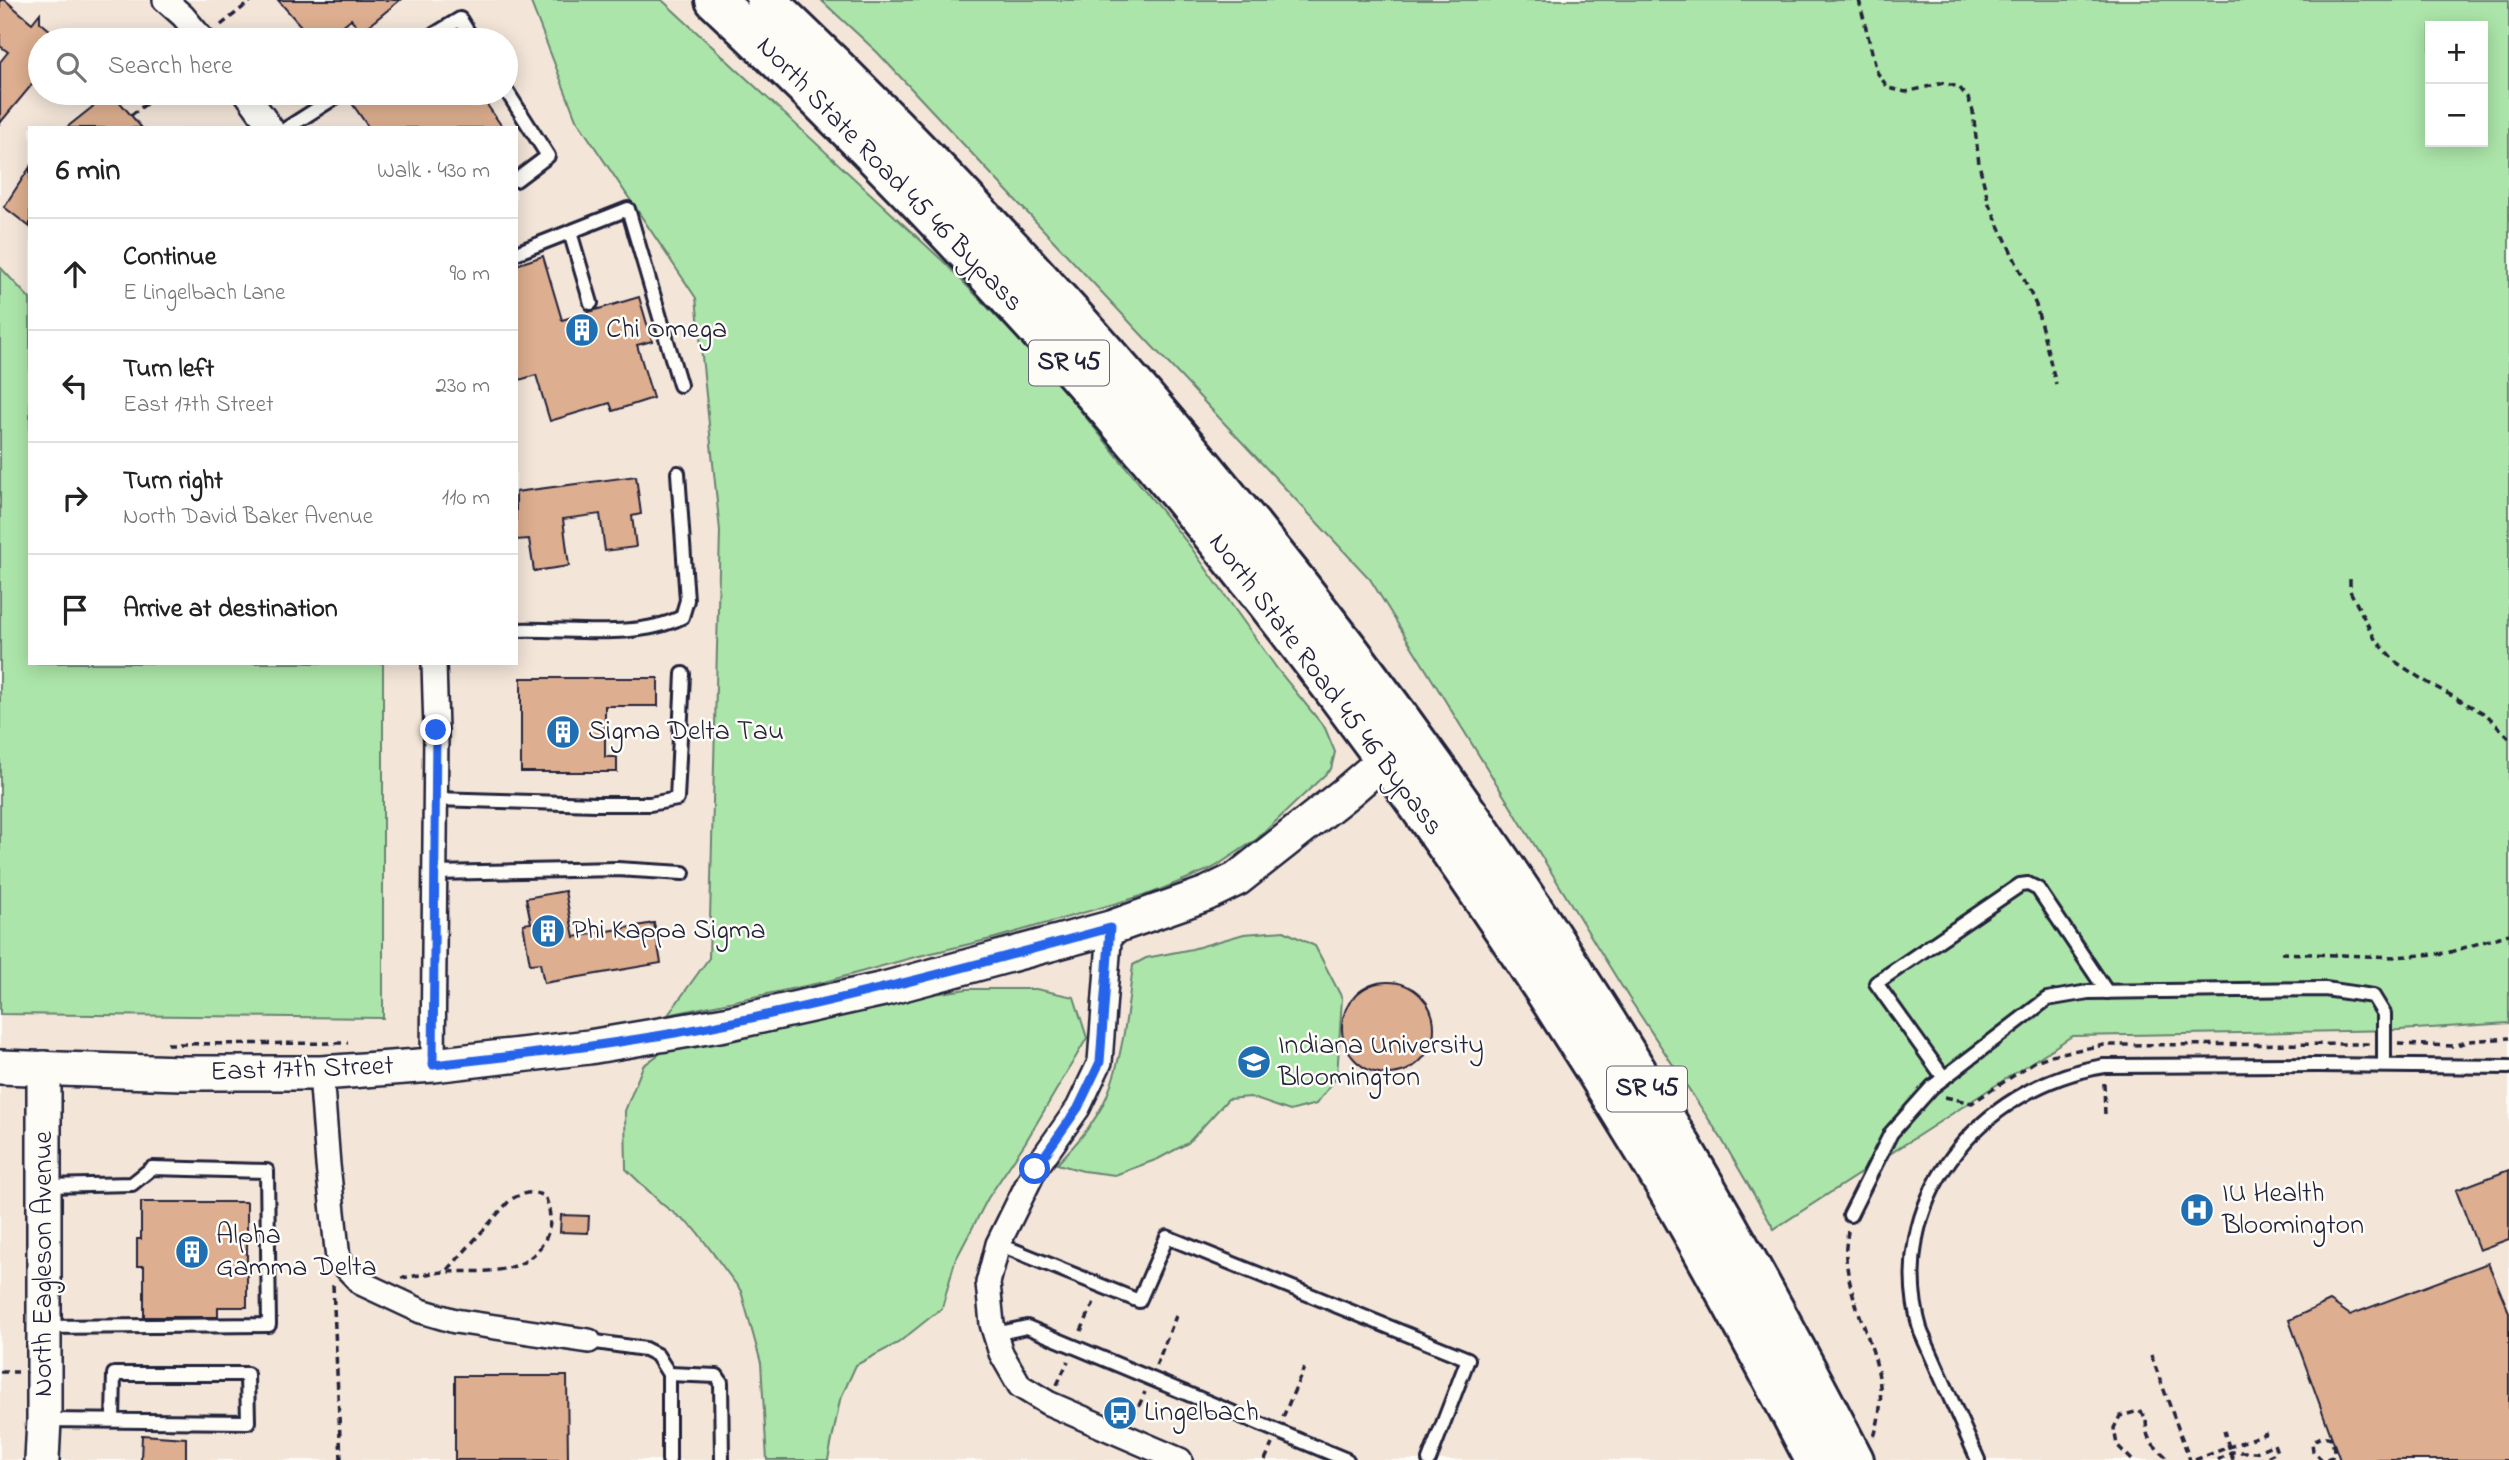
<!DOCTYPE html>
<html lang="en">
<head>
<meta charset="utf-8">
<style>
	:root { --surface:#fff; --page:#f6f6f6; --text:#222; --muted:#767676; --line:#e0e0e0 }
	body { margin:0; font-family:"Indie Flower",sans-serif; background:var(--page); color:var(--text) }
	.controls { position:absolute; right:21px; top:21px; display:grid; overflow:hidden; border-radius:0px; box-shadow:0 4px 18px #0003 }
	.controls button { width:63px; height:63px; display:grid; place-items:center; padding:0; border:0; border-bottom:2px solid var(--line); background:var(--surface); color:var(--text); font:35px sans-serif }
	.stop { position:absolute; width:21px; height:21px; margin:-16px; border:5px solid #2563eb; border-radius:50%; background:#fff }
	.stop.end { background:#2563eb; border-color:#fff; box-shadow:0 2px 7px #0008 }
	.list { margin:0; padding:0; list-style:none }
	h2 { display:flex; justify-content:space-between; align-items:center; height:91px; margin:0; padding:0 28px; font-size:30px }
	h2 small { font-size:23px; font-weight:400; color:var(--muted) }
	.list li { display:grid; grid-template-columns:46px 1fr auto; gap:21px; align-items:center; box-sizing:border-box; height:112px; padding:0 28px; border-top:2px solid var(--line) }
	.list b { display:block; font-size:26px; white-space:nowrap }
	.list p { margin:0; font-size:23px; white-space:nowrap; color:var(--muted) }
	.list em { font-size:23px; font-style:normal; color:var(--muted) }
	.icon { flex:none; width:38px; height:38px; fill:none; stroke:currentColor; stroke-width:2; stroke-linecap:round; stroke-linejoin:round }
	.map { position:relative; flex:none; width:2509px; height:1460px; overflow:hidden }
	.search { position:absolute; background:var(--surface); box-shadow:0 4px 18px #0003; left:28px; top:28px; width:490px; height:77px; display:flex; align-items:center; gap:18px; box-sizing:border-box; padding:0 24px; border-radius:38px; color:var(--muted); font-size:26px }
	.panel { position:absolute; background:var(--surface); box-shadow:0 4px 18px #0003; left:28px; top:126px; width:490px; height:539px; border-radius:0px }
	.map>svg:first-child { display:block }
	.built { fill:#f3e5d8; fill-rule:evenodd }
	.green { fill:#ace5a9; stroke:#678472; stroke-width:2; fill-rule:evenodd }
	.building { fill:#ddae8f; stroke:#22223b; stroke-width:2 }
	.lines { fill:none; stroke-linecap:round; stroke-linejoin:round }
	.lane-casing { stroke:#22223b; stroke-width:18 }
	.street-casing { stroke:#22223b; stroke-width:28 }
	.secondary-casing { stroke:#22223b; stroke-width:38 }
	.highway-casing { stroke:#22223b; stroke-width:44 }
	.path { stroke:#22223b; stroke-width:3.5; stroke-dasharray:7 5; stroke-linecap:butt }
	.lane { stroke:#fdfcf7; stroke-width:12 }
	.street { stroke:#fdfcf7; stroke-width:23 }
	.secondary { stroke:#fdfcf7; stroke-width:33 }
	.highway { stroke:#fdfcf7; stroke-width:38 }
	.route { stroke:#2563eb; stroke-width:9 }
	.labels { text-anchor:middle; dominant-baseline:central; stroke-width:5; stroke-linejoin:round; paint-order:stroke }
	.shield { fill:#fdfcf7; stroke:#646373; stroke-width:2 }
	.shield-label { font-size:26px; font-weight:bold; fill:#22223b }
	.street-label { font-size:28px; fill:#22223b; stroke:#fdfcf7 }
	.poi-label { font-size:28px; fill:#22223b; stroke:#fdfcf7; text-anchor:start }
</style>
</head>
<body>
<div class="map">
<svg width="2509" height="1460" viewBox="0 0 2509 1460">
	<rect width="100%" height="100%" fill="#fdfcf7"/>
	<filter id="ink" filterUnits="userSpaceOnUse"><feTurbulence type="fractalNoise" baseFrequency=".0143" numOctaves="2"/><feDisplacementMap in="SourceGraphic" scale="14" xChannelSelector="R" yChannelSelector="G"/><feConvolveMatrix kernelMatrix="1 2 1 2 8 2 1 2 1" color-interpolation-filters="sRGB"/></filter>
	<g filter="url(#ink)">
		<path class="built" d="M0,0H2509V1460H0ZM2430,26H2483V142H2430ZM40,40H506V93H40ZM30,128H516V663H30Z"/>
		<g class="green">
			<polygon points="530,0 662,0 945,263 1046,368 1190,546 1278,670 1325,728 1335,752 1331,769 1257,839 1213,868 1152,893 995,938 915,957 824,982 668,1015 709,958 720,531 696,298 576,119"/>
			<path d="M821,0H2509V1023L2399,1030L2072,1036L1774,1229L1721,1138L1629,998L1370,579L877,52ZM2430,26H2483V142H2430Z"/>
			<polygon points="0,267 30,299 30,663 383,663 383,1018 0,1014"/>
			<path d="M1284,931L1315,946L1342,998L1337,1077L1316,1104L1290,1111L1250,1097L1228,1099L1188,1143L1158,1159L1115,1175L1083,1171L1057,1164C1076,1144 1095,1123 1106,1098C1123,1059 1128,1007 1133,965L1146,958L1192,949L1244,934Z"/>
			<polygon points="967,989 1036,989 1074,997 1087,1038 1025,1143 988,1198 955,1261 942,1308 898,1343 856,1365 840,1400 828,1460 767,1460 761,1363 741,1291 695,1229 662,1204 626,1169 625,1111 643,1066 677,1041 862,1005"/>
		</g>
		<g class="building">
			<polygon points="0,0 5,0 32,23 40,13 40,22 62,40 40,40 40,75 0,123 0,62 8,52 0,46"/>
			<polygon points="278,0 400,0 361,32 351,19 326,39 322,34 313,40"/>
			<polygon points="110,93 112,93 142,128 66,128"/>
			<polygon points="358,93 479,93 503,128 369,128 349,99"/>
			<polygon points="30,167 30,227 4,207"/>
			<polygon points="543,256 562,320 639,297 652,341 637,345 653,398 613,411 610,403 550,421 536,375 516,381 516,265"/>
			<polygon points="636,476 641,514 632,516 636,547 605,551 600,514 563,519 569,566 534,571 529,539 516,540 516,492"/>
			<polygon points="521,678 658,678 658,706 605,706 605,757 617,757 617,772 521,772"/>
			<polygon points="565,891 574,937 654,923 661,963 544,983 540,963 530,964 523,924 531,923 526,898"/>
			<circle cx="1388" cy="1028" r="46"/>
			<polygon points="2509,1170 2509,1239 2479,1250 2456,1190"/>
			<polygon points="141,1202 247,1202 247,1307 218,1307 218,1317 144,1317 144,1266 137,1266 137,1239 141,1239"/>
			<polygon points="561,1215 589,1216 588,1233 560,1232"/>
			<polygon points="2488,1263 2509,1312 2509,1460 2340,1460 2289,1320 2330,1301 2350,1315"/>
			<polygon points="455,1376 567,1376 568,1460 455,1460"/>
			<polygon points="142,1435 186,1438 186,1460 141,1460"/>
		</g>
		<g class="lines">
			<g class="lane-casing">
				<g id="lane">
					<polyline points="425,40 460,19 473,40"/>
					<polyline points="506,90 548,156 516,180"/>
					<polyline points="287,128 342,93"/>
					<polyline points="570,232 591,303"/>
					<polyline points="516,253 628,209 680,385"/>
					<path d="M516,630C567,628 636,640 682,617L687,600L678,473"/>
					<polyline points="435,799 596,804 650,804 677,799 683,674"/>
					<polyline points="434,873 617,869 683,873"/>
					<polyline points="1944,1078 1876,983 2020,885 2028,884 2038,889 2107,992"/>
					<polyline points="1850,1215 1891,1133 1932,1087 2047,999 2088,992 2325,989 2373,996 2384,1014 2384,1065"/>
					<polyline points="998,1244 1139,1301 1167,1237 1468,1359 1429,1460"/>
					<polyline points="44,1327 269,1325 267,1171 152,1168 132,1184 47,1186"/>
					<polyline points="995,1334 1027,1327 1347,1460"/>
					<polyline points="589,1341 645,1349 657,1355 669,1374 669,1460"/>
					<polyline points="669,1374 717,1376 721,1382 722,1460"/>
					<polyline points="44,1420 248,1422 247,1374 114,1374 113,1420"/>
					<path d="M1978,1460L1921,1332C1883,1203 1978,1087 2104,1066L2318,1065L2509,1067"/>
				</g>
			</g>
			<g class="street-casing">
				<g id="street">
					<polyline points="165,0 183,16 203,40"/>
					<polyline points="246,93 271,128"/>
					<polyline points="1110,928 1100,1062 1078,1108 1035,1169 998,1244 988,1283 992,1324 1001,1353 1020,1386 1048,1403 1180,1460"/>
					<polyline points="433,1065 436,730 434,663"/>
					<polyline points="321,1073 328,1165 338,1259 361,1283 421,1311 455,1321 589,1341"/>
				</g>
			</g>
			<g class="secondary-casing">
				<g id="secondary">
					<polyline points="0,1067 181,1073 321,1073 433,1065 589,1047 725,1024 884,989 1110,928 1206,894 1237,879 1346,793 1404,743"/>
					<polyline points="42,1460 44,1420 44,1068"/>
				</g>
			</g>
			<g class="highway-casing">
				<g id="highway">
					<path d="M715,0C1077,340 1390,728 1646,1153C1706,1253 1761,1356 1815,1460"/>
					<path d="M766,0C1081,299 1362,637 1595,1004C1689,1152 1774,1305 1854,1460"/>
				</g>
			</g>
			<g class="path">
				<polyline points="1859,0 1877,72 1888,88 1906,92 1943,83 1959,87 1968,98 1973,111 1979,164 1989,204 2036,305 2056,384"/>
				<polyline points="221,25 252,0"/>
				<polyline points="131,115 161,93"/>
				<polyline points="2350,579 2350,591 2375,639 2396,662 2423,680 2487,715 2509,738"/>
				<polyline points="2281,953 2396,957 2447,953 2509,934"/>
				<polyline points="167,1044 348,1043"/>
				<polyline points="2398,1044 2454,1046 2469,1041 2509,1038"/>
				<polyline points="2104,1083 2105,1116"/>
				<polyline points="1945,1097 1972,1103 2034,1062 2051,1055 2104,1045 2369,1044"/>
				<path d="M1848,1231C1847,1239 1845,1249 1846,1258C1852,1326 1897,1364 1874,1437"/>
				<path d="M401,1278C415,1276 430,1273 444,1272C480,1270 522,1278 543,1243C553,1228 551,1211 545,1196C531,1190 522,1193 510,1200L446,1272"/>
				<polyline points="333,1285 341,1460"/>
				<polyline points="1081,1331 1095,1300"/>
				<polyline points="2151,1355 2190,1460"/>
				<polyline points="1156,1366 1176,1316"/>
				<polyline points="0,1372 18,1372"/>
				<polyline points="1057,1385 1068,1361"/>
				<polyline points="1134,1417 1145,1392"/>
				<polyline points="1283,1417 1304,1368"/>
				<polyline points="1265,1460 1272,1444"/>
				<path d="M2132,1460L2117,1445L2114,1428L2120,1416L2139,1411C2149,1418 2145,1422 2147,1432C2148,1443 2162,1452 2169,1460"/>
				<polyline points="2195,1460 2229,1447 2224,1431"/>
				<polyline points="2218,1460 2231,1452 2256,1452 2274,1444 2277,1452 2260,1460"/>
				<polyline points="2233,1460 2229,1447 2267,1433"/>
				<path d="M2322,1460L2313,1451L2312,1443C2318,1438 2322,1435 2331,1438L2334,1449L2332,1457L2324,1460"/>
			</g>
			<use href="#lane" class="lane"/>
			<use href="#street" class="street"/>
			<use href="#secondary" class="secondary"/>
			<use href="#highway" class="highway"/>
		</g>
	</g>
	<g class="lines" filter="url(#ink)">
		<path class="route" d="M436,730L433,1065C532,1054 630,1043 728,1023C856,997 983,963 1110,928L1100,1062L1078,1108L1035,1169"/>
	</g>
	<defs>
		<g id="building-disc" transform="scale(1.75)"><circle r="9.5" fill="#1f6fb2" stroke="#fdfcf7"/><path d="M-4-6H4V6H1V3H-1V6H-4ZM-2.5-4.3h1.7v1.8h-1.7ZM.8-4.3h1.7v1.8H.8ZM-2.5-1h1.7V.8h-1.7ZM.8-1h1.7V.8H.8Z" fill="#fff"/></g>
		<g id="university-disc" transform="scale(1.75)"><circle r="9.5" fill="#1f6fb2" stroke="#fdfcf7"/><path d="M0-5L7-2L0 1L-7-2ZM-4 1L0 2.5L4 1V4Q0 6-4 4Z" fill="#fff"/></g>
		<g id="hospital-disc" transform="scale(1.75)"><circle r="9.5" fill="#1f6fb2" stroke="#fdfcf7"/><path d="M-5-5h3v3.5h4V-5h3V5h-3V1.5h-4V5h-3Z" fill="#fff"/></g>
		<g id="bus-disc" transform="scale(1.75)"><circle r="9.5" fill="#1f6fb2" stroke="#fdfcf7"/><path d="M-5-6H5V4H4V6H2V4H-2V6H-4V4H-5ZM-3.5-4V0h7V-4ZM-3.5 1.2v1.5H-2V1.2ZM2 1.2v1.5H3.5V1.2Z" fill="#fff"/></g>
	</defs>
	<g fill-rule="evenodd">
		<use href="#building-disc" x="582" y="330"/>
		<use href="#building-disc" x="563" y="732"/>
		<use href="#building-disc" x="548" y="931"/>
		<use href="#university-disc" x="1254" y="1062"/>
		<use href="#hospital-disc" x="2197" y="1210"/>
		<use href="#building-disc" x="192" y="1252"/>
		<use href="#bus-disc" x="1120" y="1413"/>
	</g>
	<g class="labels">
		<g class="shield">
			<rect x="1029" y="340.5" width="80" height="45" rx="5"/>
			<rect x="1607" y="1066.5" width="80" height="45" rx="5"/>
		</g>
		<g class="shield-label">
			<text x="1069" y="363">SR 45</text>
			<text x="1647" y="1089">SR 45</text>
		</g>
		<g class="street-label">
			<text transform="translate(889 175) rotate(46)">North State Road 45 46 Bypass</text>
			<text transform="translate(1325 685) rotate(53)">North State Road 45 46 Bypass</text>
			<text transform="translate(302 1070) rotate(-2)">East 17th Street</text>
			<text transform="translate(44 1264) rotate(-90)">North Eagleson Avenue</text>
		</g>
		<g class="poi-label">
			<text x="606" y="330">Chi Omega</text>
			<text x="588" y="732">Sigma Delta Tau</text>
			<text x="572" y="931">Phi Kappa Sigma</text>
			<text x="1278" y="1046">Indiana University<tspan x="1278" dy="32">Bloomington</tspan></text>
			<text x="2222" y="1194">IU Health<tspan x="2222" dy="32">Bloomington</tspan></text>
			<text x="216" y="1236">Alpha<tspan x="216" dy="32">Gamma Delta</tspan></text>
			<text x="1144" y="1413">Lingelbach</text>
		</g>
	</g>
</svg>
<div class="controls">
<button>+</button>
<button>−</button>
</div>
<div class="stop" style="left:1035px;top:1169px"></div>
<div class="stop end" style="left:436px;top:730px"></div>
<div class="search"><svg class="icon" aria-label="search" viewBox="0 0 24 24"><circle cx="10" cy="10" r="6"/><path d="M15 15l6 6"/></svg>Search here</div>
<section class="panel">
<h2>6 min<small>Walk · 430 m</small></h2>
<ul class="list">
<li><svg class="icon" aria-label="ahead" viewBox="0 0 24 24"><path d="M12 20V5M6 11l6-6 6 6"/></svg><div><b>Continue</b><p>E Lingelbach Lane</p></div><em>90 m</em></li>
<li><svg class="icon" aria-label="left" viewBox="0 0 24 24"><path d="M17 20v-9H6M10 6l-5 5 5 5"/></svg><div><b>Turn left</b><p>East 17th Street</p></div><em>230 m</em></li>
<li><svg class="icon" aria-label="right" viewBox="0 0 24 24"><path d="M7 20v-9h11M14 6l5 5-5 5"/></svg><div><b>Turn right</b><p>North David Baker Avenue</p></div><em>110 m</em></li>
<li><svg class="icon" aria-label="arrive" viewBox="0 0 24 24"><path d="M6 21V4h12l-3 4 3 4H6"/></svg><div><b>Arrive at destination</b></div></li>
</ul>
</section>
</div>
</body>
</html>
